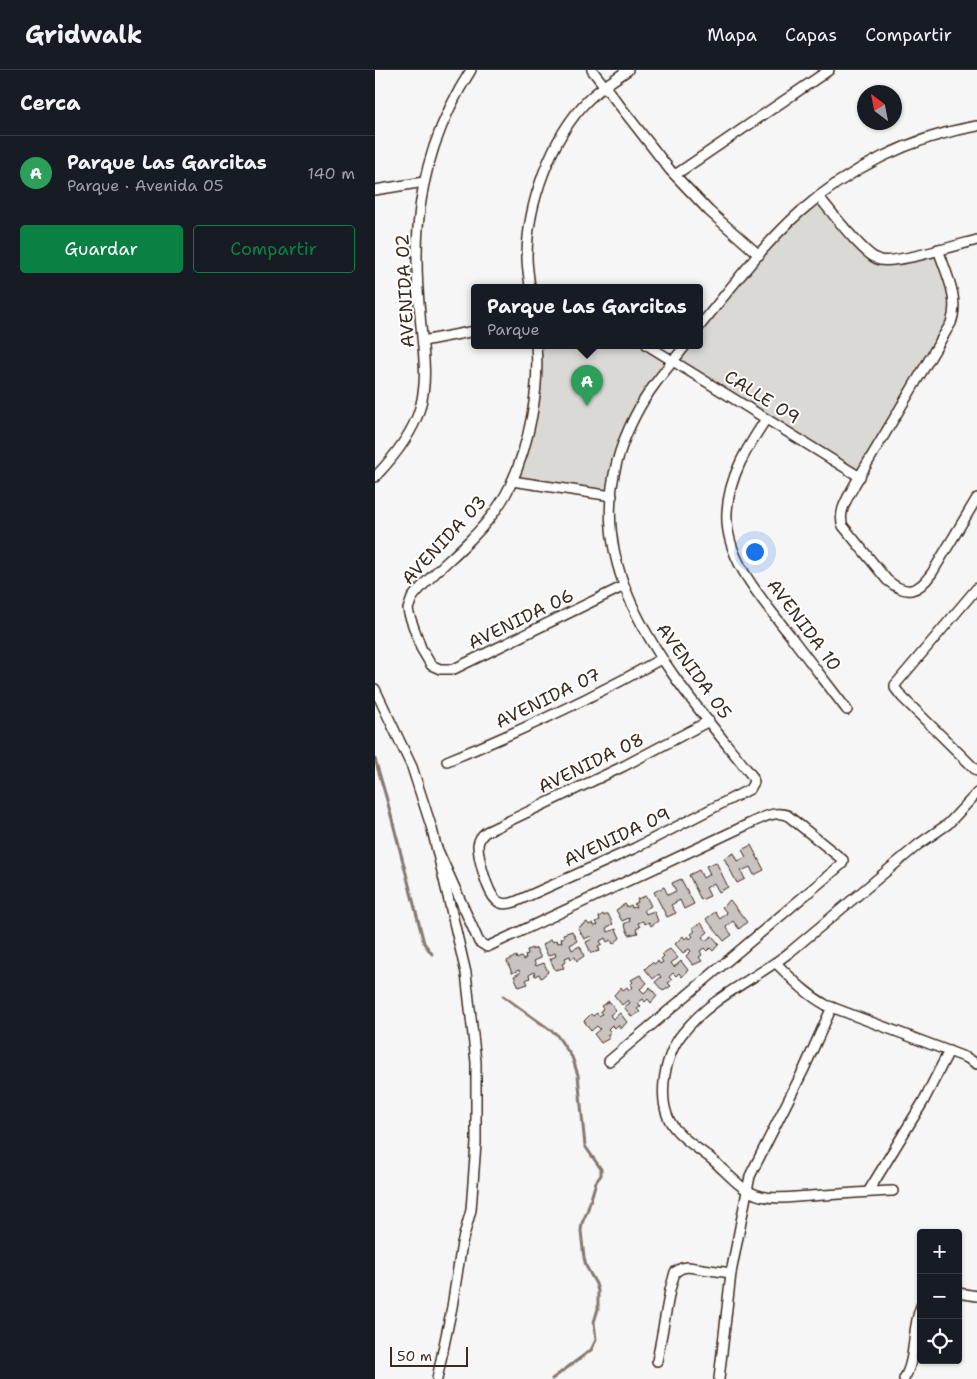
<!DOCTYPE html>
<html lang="es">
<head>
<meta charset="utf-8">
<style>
	:root { --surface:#171b24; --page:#242831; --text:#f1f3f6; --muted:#9ea1a6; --line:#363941; --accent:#0b8043 }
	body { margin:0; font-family:"Shantell Sans",sans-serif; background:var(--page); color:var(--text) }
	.controls { position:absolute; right:15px; bottom:15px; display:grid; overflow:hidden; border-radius:5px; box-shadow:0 1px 4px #0004 }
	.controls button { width:45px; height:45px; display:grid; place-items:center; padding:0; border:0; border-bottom:1px solid var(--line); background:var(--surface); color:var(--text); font:25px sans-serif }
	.compass { position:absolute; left:482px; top:15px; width:45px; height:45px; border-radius:50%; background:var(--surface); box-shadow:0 1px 4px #0004; rotate:328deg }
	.scale { position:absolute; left:15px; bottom:12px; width:78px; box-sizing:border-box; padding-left:5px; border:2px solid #3b2a1e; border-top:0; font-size:14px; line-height:18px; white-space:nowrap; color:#3b2a1e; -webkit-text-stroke:4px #fff; paint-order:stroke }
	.you { position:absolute; left:379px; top:481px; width:18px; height:18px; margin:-12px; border:4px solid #fff; border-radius:50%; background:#1a73e8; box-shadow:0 0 0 8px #1a73e833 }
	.badge { display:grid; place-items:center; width:32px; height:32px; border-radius:50%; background:var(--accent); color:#fff; font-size:16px; font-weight:700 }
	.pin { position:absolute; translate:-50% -41px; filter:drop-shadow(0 1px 2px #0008) }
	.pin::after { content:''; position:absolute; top:26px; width:18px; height:15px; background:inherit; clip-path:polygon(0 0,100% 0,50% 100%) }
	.popup { position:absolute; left:96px; top:214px; width:232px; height:65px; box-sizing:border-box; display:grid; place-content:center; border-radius:5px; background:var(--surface); filter:drop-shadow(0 1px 4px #0005); font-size:16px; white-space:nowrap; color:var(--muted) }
	.popup b { font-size:19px; color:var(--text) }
	.popup::after { content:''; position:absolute; left:50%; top:100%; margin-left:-10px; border:10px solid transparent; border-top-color:var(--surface) }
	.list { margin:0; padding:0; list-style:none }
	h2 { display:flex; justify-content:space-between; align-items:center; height:65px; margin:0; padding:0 20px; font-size:21px }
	h2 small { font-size:16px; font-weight:400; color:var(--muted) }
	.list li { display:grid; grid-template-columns:32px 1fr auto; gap:15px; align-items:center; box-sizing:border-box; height:75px; padding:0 20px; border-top:1px solid var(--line) }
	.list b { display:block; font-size:19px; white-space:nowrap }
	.list p { margin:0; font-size:16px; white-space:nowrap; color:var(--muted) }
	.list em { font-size:16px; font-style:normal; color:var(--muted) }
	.actions { display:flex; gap:10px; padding:15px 20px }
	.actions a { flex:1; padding:11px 0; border:1px solid var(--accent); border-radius:5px; text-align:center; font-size:18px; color:var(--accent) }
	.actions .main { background:var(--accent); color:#fff }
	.icon { flex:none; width:28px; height:28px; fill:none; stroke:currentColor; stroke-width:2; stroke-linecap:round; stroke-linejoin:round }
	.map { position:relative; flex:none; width:602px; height:1309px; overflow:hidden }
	header { display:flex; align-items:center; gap:30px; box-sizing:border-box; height:70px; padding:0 25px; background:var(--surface); border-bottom:1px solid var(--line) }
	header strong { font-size:24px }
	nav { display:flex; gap:28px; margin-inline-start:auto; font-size:18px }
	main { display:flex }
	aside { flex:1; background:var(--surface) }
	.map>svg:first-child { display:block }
	.green { fill:#dbd9d6; stroke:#8b827a }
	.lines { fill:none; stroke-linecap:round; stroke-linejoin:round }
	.stream { stroke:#847972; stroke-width:3 }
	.building { fill:#c9c3c1; stroke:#3b2a1e }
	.street-casing { stroke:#3b2a1e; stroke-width:12 }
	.street { stroke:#fff; stroke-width:9 }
	.labels { text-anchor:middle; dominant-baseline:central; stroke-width:4; stroke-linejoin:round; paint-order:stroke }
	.street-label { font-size:18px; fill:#3b2a1e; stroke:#fff }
</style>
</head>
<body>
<header>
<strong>Gridwalk</strong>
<nav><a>Mapa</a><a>Capas</a><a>Compartir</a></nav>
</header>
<main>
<aside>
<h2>Cerca<small></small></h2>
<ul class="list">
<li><span class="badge" style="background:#2e9e5b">A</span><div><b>Parque Las Garcitas</b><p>Parque · Avenida 05</p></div><em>140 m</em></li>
</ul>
<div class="actions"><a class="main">Guardar</a><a>Compartir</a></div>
</aside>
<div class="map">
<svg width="602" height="1309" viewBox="0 0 602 1309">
	<rect width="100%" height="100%" fill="#f7f6f6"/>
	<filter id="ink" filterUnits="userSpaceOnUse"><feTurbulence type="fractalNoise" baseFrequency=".02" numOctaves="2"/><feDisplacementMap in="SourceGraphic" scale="10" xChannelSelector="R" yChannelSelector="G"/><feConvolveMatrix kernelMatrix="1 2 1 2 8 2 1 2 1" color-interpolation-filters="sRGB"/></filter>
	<g filter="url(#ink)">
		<polygon class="green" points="444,127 504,190 563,179 580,237 485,407 298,291 261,344 237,426 137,411 153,361 161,275 272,275 298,291 311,275 324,275 325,257 384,185"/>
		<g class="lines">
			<g class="stream">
				<polyline points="0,689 12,730 49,873 57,884"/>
				<polyline points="128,926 181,964 197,987 203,1005 210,1076 226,1099 226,1105 221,1112 212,1142 207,1153 206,1161 209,1188 211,1196 221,1214 223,1221 223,1239 219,1252 221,1270 216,1280 177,1309"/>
			</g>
		</g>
		<g class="building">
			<polygon points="376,775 389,800 379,805 375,797 366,801 370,809 362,813 349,788 359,783 363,791 371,787 367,780"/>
			<polygon points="341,792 353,817 344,822 339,813 331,818 335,826 326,830 314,805 324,800 328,808 335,804 331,796"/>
			<polygon points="306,809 319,834 309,839 305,830 296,835 301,843 292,847 279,822 289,817 293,825 301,821 297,813"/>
			<polygon points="271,826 276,836 269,840 271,844 279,841 283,851 276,856 274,852 270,854 268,851 263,853 265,857 261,859 263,863 254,865 249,854 255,851 254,848 247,851 241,840 250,834 252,837 256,835 257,838 261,837 259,834 263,832 262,829"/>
			<polygon points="355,830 372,852 364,859 358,851 351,857 357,865 349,871 331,849 340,842 345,849 352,843 347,837"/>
			<polygon points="228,844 229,846 233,844 238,854 231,858 233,862 241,859 245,868 238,874 236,870 232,872 230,868 225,871 227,874 223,876 225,881 216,883 211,872 217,869 216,866 209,869 203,858 212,852 214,855 218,853 219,856 223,855 221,852 225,850 224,847"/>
			<polygon points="326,853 333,862 327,867 330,871 337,866 344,874 338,881 335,878 332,881 329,878 325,881 327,885 324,887 327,891 318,895 311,886 316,881 314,879 308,883 300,874 308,866 310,869 313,866 315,869 318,866 316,864 320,861 317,858"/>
			<polygon points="197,861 202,871 195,875 197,880 205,876 209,886 202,891 200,887 196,889 195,886 190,888 191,892 187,894 189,898 180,900 175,889 181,886 180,883 173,886 168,875 176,869 178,872 182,870 183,873 187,872 186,869 189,867 188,864"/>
			<polygon points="157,878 157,880 161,878 166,888 159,891 161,896 169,893 173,902 166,908 164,904 160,906 159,902 154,905 155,908 151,910 153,914 144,917 139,906 145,903 144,900 137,903 132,891 141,886 142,889 146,887 148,890 151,888 150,885 153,884 152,880"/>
			<polygon points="295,879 303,888 296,893 299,897 306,891 313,900 307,907 304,903 301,906 298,903 294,907 297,910 293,913 296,916 288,921 280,912 286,907 284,904 278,909 270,899 277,892 279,894 283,891 285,894 288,892 286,889 289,886 287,884"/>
			<polygon points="265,905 272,913 265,919 269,923 275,917 282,926 276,933 273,929 270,932 268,929 263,933 266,936 262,939 265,942 257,947 249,937 255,933 253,930 247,935 239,925 246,917 248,920 252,917 254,920 257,917 255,915 258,912 256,910"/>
			<polygon points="234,931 241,940 235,945 238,949 245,943 252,952 246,959 243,955 240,958 237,955 233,959 236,962 232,965 235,968 226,973 219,964 225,959 222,956 216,961 209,951 216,944 218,946 222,943 224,946 227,944 225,941 228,939 226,936"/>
		</g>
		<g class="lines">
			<g class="street-casing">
				<g id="street">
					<polyline points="217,0 295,100 334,141 384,185"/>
					<polyline points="300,105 454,0"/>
					<polyline points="0,120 49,112"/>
					<path d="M444,127C455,140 490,187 505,190C520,194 583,175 602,170"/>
					<path d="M563,179C571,204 585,228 576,253L480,414C474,426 462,442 468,456L512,510C531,526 543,523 557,503L602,428"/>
					<path d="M155,217C154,207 152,197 152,187C152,135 176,67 213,30C225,18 240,9 253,0"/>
					<path d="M324,257C356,218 387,176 425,142C474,98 537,67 602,56"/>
					<polyline points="48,271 100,261"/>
					<path d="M161,275C165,320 154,375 135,416C126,435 111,454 96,469C77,489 54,506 37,528L33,539L34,544L46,578L56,595L65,599H79L249,516"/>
					<polyline points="272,275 485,407"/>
					<path d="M311,275C293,297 273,320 260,346C186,489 294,601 377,706L379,712L375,719L260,778L142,831C135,834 127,836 121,830C112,822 103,787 103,775C104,769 107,765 111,762L249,696L334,651"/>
					<path d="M391,349C372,378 354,406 352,442C349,490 390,532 417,568C435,592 454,616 472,640"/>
					<path d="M0,407C18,388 38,363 45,338C54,306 47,276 45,244C42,215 41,186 43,157C47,101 66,47 96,0"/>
					<polyline points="137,411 237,426"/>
					<polyline points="602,518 520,615 520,618 527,627 602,701"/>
					<polyline points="0,619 37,697 57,759 91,903 101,992 101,1073 96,1140 87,1173 77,1237 62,1309"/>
					<path d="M72,691C146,661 217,628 286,589"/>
					<path d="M62,778L104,872L112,877L378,752C389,747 400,741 412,745L468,790L467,794L234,991"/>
					<path d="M401,893C417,909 431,924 451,935L592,988L602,994"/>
					<path d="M518,1121C491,1122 463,1124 435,1126C419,1127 402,1130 386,1126C368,1122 354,1105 341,1093C329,1082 314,1074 303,1062C279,1039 288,987 307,964C337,926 379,910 415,882L544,774L573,754L602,723"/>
					<polyline points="493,1122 548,1032 574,981"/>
					<polyline points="583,1223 602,1226"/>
					<polyline points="282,1291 295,1220 300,1202 307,1198 313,1197 356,1203"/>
					<polyline points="344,1309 356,1203 375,1106 429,999 457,937"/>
					<path d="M529,1309C542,1287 536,1260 546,1236"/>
				</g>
			</g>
			<use href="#street" class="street"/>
		</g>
	</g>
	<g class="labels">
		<g class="street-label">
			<text transform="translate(30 221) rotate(-93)">AVENIDA 02</text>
			<text transform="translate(387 327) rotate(32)">CALLE 09</text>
			<text transform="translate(69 470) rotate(-47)">AVENIDA 03</text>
			<text transform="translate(146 549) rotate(-26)">AVENIDA 06</text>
			<text transform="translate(429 555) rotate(53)">AVENIDA 10</text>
			<text transform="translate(319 601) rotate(54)">AVENIDA 05</text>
			<text transform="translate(173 628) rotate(-26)">AVENIDA 07</text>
			<text transform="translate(216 693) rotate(-26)">AVENIDA 08</text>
			<text transform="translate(242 767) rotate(-25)">AVENIDA 09</text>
		</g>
	</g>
</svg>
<div class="controls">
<button>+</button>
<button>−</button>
<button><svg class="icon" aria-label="locate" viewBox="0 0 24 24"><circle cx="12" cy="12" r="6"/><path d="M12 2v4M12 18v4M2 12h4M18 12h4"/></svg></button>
</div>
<svg class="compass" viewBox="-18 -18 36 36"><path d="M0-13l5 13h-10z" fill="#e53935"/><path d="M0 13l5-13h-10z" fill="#9ea1a6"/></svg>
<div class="scale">50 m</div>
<div class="you"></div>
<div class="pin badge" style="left:212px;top:336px;background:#2e9e5b">A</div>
<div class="popup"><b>Parque Las Garcitas</b>Parque</div>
</div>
</main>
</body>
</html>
